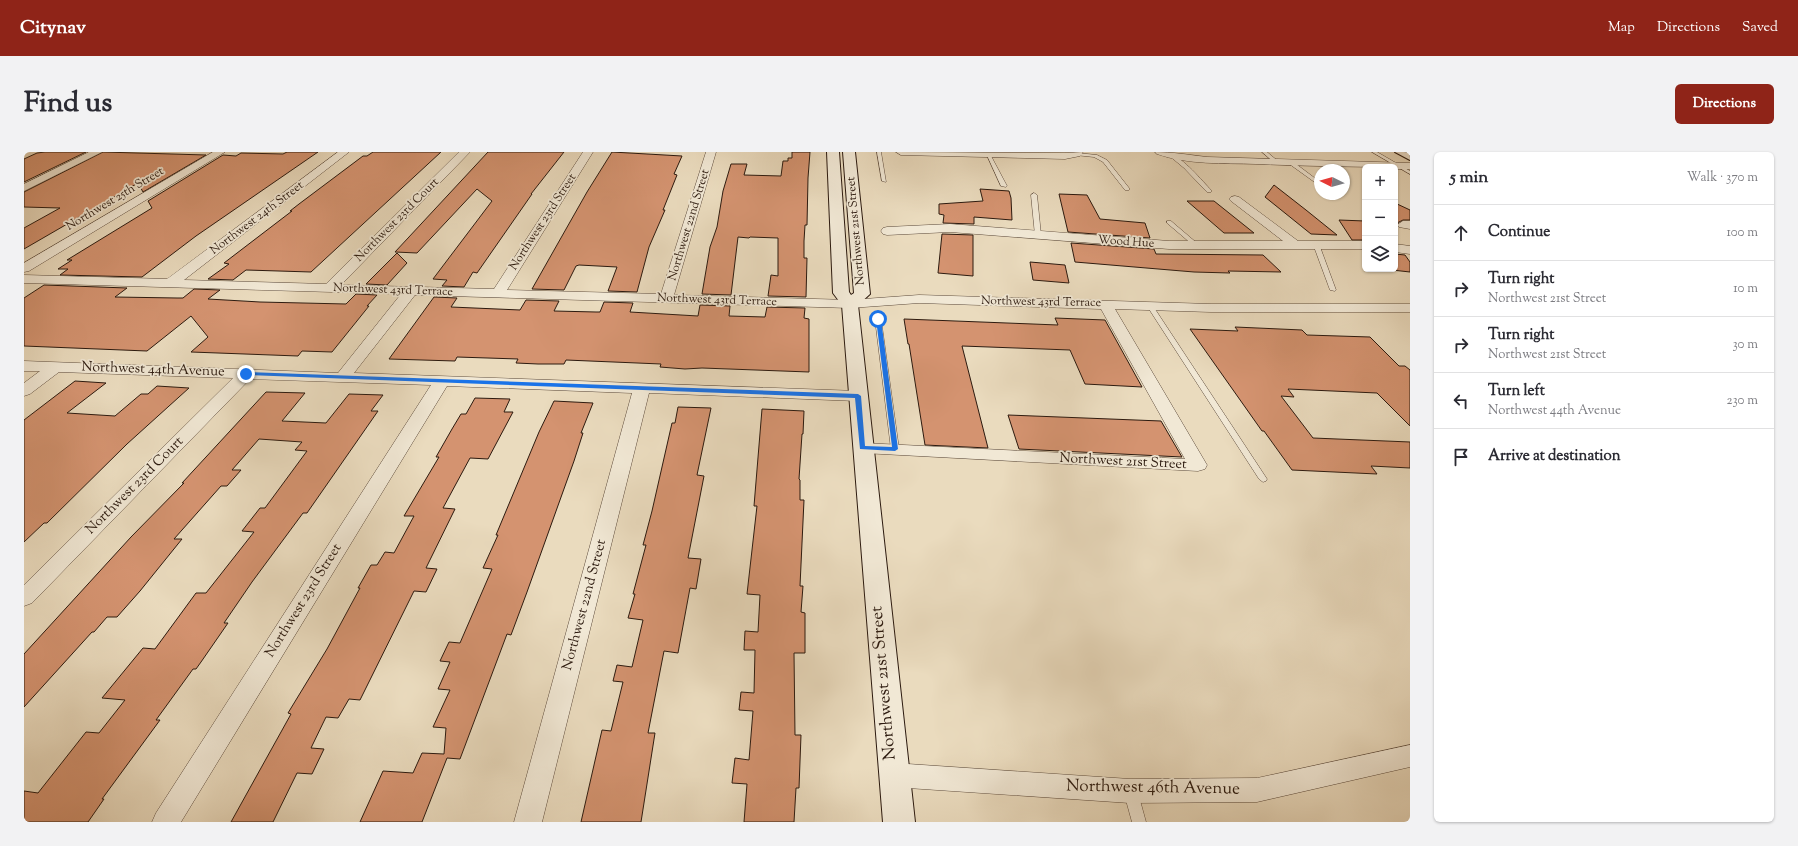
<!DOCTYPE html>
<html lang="en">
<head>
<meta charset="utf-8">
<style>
	:root { --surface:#fff; --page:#f2f2f3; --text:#2b2b33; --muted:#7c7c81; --line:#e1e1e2; --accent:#8f2418 }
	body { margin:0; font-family:"Sorts Mill Goudy",serif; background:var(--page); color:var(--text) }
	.controls { position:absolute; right:12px; top:12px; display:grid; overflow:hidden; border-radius:6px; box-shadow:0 1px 3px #0004 }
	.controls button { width:36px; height:36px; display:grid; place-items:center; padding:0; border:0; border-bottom:1px solid var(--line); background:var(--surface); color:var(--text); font:20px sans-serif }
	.compass { position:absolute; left:1290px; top:12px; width:36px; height:36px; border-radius:50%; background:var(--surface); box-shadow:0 1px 3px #0004; rotate:275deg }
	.stop { position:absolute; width:12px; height:12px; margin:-9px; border:3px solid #1a73e8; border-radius:50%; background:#fff }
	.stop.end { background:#1a73e8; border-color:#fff; box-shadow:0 1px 4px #0008 }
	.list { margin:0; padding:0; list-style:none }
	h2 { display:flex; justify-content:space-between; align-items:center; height:52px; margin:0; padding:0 16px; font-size:17px }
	h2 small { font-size:13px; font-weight:400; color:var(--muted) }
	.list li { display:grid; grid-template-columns:26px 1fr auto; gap:12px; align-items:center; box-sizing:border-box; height:56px; padding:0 16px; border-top:1px solid var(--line) }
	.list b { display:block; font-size:15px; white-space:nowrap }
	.list p { margin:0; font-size:13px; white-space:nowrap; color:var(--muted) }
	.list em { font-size:13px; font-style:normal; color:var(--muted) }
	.icon { flex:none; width:22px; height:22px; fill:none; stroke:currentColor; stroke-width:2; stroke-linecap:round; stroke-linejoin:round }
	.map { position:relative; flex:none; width:1386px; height:670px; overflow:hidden; border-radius:6px }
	header { display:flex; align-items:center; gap:24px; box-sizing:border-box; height:56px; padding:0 20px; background:var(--accent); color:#fff }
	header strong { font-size:19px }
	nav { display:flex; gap:22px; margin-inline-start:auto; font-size:14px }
	.intro { display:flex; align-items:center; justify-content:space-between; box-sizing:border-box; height:96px; padding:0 24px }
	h1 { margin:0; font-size:28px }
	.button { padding:10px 18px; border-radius:6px; background:var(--accent); color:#fff; font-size:14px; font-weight:700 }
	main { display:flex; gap:24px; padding:0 24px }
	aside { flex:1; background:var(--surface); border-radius:6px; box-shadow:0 1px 3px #0004 }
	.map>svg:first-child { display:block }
	.building { fill:#d49370; stroke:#2c1a0f }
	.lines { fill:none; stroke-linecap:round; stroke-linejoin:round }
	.lane-casing { stroke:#5c4a3b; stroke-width:1 }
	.street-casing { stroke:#5c4a3b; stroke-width:1 }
	.secondary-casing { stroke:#2c1a0f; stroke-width:2 }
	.lane { fill:#f1e8d5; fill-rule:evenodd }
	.street { fill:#f1e8d5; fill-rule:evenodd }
	.secondary { fill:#f1e8d5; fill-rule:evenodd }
	.route { fill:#1a73e8 }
	.labels { text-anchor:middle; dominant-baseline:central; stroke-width:3.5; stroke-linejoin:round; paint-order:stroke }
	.far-street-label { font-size:12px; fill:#2c1a0f; stroke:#f1e8d5 }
	.street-label { font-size:14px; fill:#2c1a0f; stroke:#f1e8d5 }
	.near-street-label { font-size:17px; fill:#2c1a0f; stroke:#f1e8d5 }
</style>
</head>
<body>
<header>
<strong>Citynav</strong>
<nav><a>Map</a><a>Directions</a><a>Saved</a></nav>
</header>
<div class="intro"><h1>Find us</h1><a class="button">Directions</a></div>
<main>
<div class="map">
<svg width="1386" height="670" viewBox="0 0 1386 670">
	<rect width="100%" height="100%" fill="#eadbbe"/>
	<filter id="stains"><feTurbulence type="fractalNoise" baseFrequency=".005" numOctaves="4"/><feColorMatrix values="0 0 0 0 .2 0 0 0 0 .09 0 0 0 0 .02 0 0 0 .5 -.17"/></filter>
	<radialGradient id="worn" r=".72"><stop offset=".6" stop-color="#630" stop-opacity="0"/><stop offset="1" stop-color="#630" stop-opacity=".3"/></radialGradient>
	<g class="building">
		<polygon points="21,0 62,0 0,30 0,7 13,1"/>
		<polygon points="79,0 182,3 119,40 114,31 0,97 0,76 36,56 0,55 0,40"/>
		<polygon points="263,0 294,0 172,84 118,125 36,123 44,117 34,117 48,108 43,108 128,56 124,49 199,3 212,4 217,1 259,2"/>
		<polygon points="349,0 417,0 287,120 222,118 209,128 184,127 205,112 200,111 268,59 266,59 275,52 339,4 343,4"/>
		<polygon points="464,0 540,0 507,42 508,42 453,121 449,120 440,135 418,134 423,128 409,127 468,49 453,37 393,101 371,100"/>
		<polygon points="588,0 658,4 650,22 653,23 639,58 641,58 625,95 613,140 584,139 593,115 555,113 552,114 540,138 508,137 563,40"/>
		<polygon points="768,0 786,0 784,26 783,73 781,73 780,89 780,106 783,106 782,145 744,144 747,123 754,124 754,86 726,85 725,86 714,85 707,143 678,142 686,95 693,75 699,39 707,12 723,12 720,23 757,24 759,9 764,9 764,6 768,6"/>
		<polygon points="1250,33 1282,58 1313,83 1287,82 1241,45"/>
		<polygon points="956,37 985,39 987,46 988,68 950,65 950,72 919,71 920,63 915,62 915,52 959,49"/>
		<polygon points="1035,42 1063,43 1076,67 1121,71 1126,86 1044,80"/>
		<polygon points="1163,49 1190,49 1230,81 1200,81"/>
		<polygon points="1371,51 1386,58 1386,68 1379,68 1373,71 1371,70"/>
		<polygon points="1315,68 1341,69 1341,88 1328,88"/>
		<polygon points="918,82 949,83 949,124 914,121"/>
		<polygon points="1047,91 1130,97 1132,102 1239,103 1257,120 1204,119 1206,121 1170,120 1051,110"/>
		<polygon points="373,101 383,111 363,133 342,132"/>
		<polygon points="1371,102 1381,103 1386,110 1386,120 1359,117 1371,117"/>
		<polygon points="1006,110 1041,113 1045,131 1009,128"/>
		<polygon points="20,133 103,136 91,145 153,146 159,146 170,137 196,138 184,147 236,150 322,152 332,142 353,143 343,154 345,154 308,200 278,199 274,204 167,200 184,185 167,164 123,199 0,194 0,146"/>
		<polygon points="410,145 433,146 427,155 496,158 502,148 535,149 530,159 572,160 576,160 580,150 609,151 606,160 674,164 676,153 706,154 705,164 741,165 743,155 781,156 780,166 785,167 785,220 678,216 661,217 636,215 637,212 542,208 540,212 514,212 492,211 494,207 433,205 431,209 365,207"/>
		<polygon points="1031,166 1081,168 1118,235 1061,232 1046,198 938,194 964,296 901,293 885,192 884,192 880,167 1034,173"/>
		<polygon points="1211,175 1278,178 1283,183 1346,185 1375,214 1381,214 1386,218 1386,274 1353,241 1264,237 1270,245 1257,244 1289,286 1386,290 1386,316 1347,314 1353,322 1268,318 1240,279 1238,279 1166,177 1214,179"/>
		<polygon points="51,229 82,231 43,261 91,264 117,242 124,242 133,234 165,236 103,292 23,371 20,371 0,390 0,268"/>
		<polygon points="242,240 281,241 258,269 302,271 325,242 359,243 347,259 354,259 283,361 279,361 228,430 200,471 204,471 177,510 172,517 169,517 132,568 136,568 78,647 80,647 64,670 0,670 0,639 14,641 62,580 75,581 101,548 78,546 119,496 131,497 172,441 182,441 230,380 218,379 236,356 241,356 283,299 271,298 278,290 235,287 208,318 217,318 203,334 197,334 150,387 158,387 116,439 93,465 83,465 70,480 68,480 0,555 0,502 107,385 160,331 158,331"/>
		<polygon points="451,246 486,247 480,260 489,260 464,307 446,306 419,356 431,357 402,416 413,417 402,440 390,439 336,548 325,547 314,566 302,565 287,596 300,597 288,622 273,621 249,670 207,670 267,562 264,561 303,497 336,436 334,436 347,413 353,413 361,400 370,401 390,364 380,364 415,305 412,305 428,277 437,262 442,262"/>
		<polygon points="530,249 569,251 557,281 559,281 550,309 503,440 487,483 483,482 436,607 423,606 398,670 336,670 359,619 389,621 398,601 420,602 422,576 409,575 426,538 414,537 426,510 416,509 425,490 436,491 468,417 459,416 474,383 472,383 515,280"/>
		<polygon points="654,255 687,256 673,323 680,324 664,406 677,407 672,437 666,436 654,501 640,499 624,581 631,581 617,670 557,670 578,578 587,579 599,530 589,529 593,513 608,515 619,468 604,466 611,442 609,442 622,393 619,393 628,359 648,271 651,271"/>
		<polygon points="738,257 780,259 779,282 778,282 775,327 776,328 776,348 780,348 776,434 779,434 777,460 781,461 781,501 770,501 771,583 777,583 775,636 772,636 770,670 720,670 723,632 708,631 711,606 725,608 729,559 715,558 717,540 730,541 731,498 720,498 721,479 734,480 736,443 723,442 733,354 730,354"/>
		<polygon points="984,263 1137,269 1158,305 995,297"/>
	</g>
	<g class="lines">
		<g class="lane-casing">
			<g id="lane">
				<polygon points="853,0 857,0 862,30 858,29"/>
				<polygon points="1238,0 1243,0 1255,10 1251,11"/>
				<polygon points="1348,0 1353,0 1386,19 1386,22"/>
				<polygon points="962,1 966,2 983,34 982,35 977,34"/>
				<polygon points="1053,1 1073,3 1083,8 1105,36 1105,38 1101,38 1079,10 1070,5 1051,3"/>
				<path d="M1148,4C1158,4 1179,30 1187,38V40H1183L1160,16L1148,6Z"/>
				<polygon points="1264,9 1268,9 1296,30 1296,34 1264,11"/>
				<polygon points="1010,41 1013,43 1017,83 1014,85 1011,83 1007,43"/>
				<polygon points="1143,69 1147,69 1174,92 1174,94 1170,94 1143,71"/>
				<polygon points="1292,90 1295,92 1312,138 1311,139 1306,138 1289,92"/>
				<polygon points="1126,152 1129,154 1243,327 1242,329 1239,330 1235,327 1123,154"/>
				<polygon points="854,165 857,167 875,297 871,300 867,297 851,167"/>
				<polygon points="1107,635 1112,637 1114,641 1122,670 1108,670 1100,641 1102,637"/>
			</g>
		</g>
		<g class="street-casing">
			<g id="street">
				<polygon points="65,0 78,0 0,39 0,32"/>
				<polygon points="189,0 201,0 5,119 0,120 0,111"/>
				<polygon points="314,0 325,0 160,128 302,132 435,0 446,0 317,133 470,137 559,0 569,0 483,138 637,142 682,0 692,0 650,143 826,148 895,143 1187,152 1386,152 1386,160 1187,160 1091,157 1183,313 1181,317 1174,319 839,301 833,300 830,296 833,292 839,291 1161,307 1077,157 895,151 826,156 391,143 330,221 834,239 840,241 842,244 840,247 834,249 625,241 518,670 490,670 608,241 423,234 157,670 128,670 132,661 407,233 226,227 8,451 0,454 0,433 209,226 35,220 6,242 0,244 0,231 16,219 0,219 0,209 314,221 377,142 0,131 0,123 143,127"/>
				<polygon points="872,0 1041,1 1059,0 1056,4 1041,7 877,3"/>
				<path d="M1131,0C1148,0 1166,3 1183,5L1386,11V17H1371V15C1325,15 1279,14 1232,12C1199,11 1164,13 1133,2Z"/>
				<polygon points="1211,44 1215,45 1274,89 1341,89 1341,97 1145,97 926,80 863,83 859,82 857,79 859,76 863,75 926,72 1145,89 1259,89 1207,49 1205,47 1207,45"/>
				<polygon points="1379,69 1386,69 1386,77 1375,75 1373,73"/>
				<polygon points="1371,92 1386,94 1386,102 1371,100"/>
				<polygon points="1386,593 1386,615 1233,650 1106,651 869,635 859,631 856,623 859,615 869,611 1106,627 1233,626"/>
			</g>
		</g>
		<g class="secondary-casing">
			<g id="secondary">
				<polygon points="803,0 815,0 825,140 827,143 830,141 819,0 831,0 846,142 834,153 891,670 859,670 818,153 809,141"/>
				<polygon points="1371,0 1386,0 1386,8"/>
			</g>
		</g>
		<use href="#lane" class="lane"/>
		<use href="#street" class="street"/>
		<use href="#secondary" class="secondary"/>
	</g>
	<polygon class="route" points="854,165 857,167 874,297 871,299 836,297 831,246 222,223 220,222 222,220 834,242 837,244 841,294 868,295 852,167"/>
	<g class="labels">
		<g class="far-street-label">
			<text transform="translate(91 47) rotate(-31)">Northwest 25th Street</text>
			<text transform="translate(233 66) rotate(-37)">Northwest 24th Street</text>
			<text transform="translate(373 68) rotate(-45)">Northwest 23rd Court</text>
			<text transform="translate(519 70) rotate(-57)">Northwest 23rd Street</text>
			<text transform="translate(665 73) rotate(-73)">Northwest 22nd Street</text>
			<text transform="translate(832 79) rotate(-95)">Northwest 21st Street</text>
			<text transform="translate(1102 90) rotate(4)">Wood Hue</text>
			<text transform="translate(369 138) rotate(2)">Northwest 43rd Terrace</text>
			<text transform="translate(693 148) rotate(2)">Northwest 43rd Terrace</text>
			<text transform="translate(1017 150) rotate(1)">Northwest 43rd Terrace</text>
		</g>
		<g class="street-label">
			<text transform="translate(129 218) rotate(2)">Northwest 44th Avenue</text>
			<text transform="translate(1099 310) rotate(3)">Northwest 21st Street</text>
			<text transform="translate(111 334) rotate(-45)">Northwest 23rd Court</text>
			<text transform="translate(280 449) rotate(-58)">Northwest 23rd Street</text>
			<text transform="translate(561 453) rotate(-75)">Northwest 22nd Street</text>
		</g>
		<g class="near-street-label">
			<text transform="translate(860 531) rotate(-95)">Northwest 21st Street</text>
			<text transform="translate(1129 636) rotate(1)">Northwest 46th Avenue</text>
		</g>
	</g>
	<rect width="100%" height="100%" filter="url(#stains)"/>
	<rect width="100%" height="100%" fill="url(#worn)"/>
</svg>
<div class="controls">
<button>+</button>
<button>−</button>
<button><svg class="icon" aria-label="layers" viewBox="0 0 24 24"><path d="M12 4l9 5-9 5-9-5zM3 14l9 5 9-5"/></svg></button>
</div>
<svg class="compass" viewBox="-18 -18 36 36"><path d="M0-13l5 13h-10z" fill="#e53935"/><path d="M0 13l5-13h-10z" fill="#7c7c81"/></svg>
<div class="stop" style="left:854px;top:167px"></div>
<div class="stop end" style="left:222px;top:222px"></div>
</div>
<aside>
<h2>5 min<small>Walk · 370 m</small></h2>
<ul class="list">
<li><svg class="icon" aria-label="ahead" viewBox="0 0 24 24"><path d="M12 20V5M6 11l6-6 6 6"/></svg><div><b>Continue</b></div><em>100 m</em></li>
<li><svg class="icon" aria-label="right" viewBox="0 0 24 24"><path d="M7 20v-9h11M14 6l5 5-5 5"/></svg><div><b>Turn right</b><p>Northwest 21st Street</p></div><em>10 m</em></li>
<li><svg class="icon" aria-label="right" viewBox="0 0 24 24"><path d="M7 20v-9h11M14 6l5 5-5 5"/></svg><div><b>Turn right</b><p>Northwest 21st Street</p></div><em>30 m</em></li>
<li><svg class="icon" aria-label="left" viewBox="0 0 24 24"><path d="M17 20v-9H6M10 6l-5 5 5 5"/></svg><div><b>Turn left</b><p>Northwest 44th Avenue</p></div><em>230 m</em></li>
<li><svg class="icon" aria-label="arrive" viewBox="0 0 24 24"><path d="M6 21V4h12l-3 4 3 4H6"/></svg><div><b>Arrive at destination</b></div></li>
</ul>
</aside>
</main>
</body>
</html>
